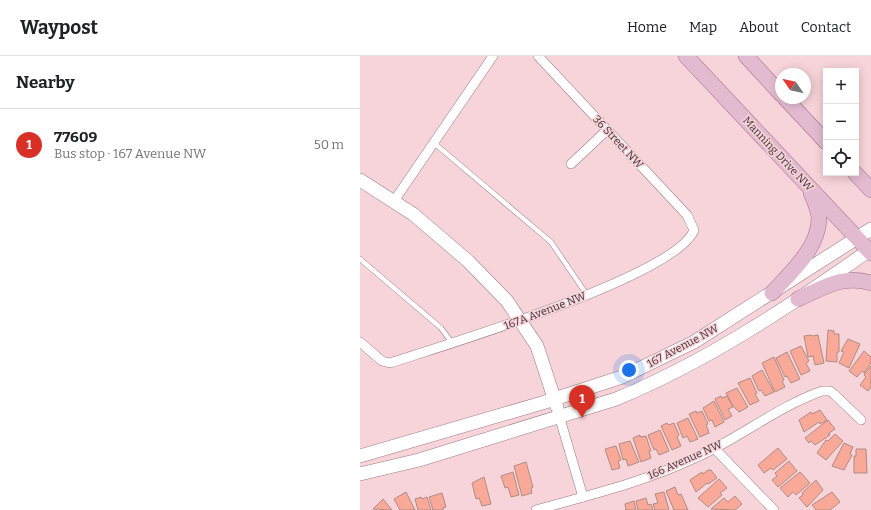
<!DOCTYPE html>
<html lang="en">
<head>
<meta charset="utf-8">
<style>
	:root { --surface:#fff; --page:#f2f2f2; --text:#202124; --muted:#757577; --line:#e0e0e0; --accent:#d93025 }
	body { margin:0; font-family:Bitter,serif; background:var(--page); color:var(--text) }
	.controls { position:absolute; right:12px; top:12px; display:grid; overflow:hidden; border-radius:0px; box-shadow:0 2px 10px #0003 }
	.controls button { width:36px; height:36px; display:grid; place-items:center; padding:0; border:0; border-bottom:1px solid var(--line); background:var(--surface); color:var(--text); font:20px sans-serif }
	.compass { position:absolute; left:415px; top:12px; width:36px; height:36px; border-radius:50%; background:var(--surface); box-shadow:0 2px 10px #0003; rotate:304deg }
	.you { position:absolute; left:269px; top:314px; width:14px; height:14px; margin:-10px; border:3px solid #fff; border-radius:50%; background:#1a73e8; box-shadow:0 0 0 6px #1a73e833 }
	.badge { display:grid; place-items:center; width:26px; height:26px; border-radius:50%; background:var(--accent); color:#fff; font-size:13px; font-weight:700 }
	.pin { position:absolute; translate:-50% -33px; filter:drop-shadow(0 1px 2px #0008) }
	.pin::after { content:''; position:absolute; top:21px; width:14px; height:12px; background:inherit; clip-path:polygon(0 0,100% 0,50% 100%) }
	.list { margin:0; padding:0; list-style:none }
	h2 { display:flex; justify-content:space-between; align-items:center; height:52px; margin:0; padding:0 16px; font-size:17px }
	h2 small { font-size:13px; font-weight:400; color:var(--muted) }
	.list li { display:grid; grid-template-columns:26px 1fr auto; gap:12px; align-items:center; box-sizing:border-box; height:72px; padding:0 16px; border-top:1px solid var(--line) }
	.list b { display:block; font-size:15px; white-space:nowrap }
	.list p { margin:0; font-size:13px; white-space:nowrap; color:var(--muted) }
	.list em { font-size:13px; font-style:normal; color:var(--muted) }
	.icon { flex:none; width:22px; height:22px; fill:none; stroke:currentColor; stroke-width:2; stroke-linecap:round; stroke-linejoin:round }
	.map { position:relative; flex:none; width:511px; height:454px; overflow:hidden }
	header { display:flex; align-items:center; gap:24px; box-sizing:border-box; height:56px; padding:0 20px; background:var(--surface); border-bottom:1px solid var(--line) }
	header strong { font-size:19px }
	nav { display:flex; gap:22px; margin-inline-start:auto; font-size:14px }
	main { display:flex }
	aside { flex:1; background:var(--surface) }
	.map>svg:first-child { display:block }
	.building { fill:#faa999; stroke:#ac8c85 }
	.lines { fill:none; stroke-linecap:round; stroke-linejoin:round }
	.lane-casing { stroke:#9d7d81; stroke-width:5.5 }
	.street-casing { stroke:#9d7d81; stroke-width:10 }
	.secondary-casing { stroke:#9d7d81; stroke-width:14 }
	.primary-casing { stroke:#9f6f86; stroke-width:16 }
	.lane { stroke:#fff; stroke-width:4.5 }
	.street { stroke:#fff; stroke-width:9 }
	.secondary { stroke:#fff; stroke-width:13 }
	.primary { stroke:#e3bbd0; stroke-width:15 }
	.labels { text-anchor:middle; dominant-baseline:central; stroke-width:3; stroke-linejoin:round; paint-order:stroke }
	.street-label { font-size:11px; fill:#433537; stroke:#f7d4d9 }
</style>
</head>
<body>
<header>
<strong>Waypost</strong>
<nav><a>Home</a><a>Map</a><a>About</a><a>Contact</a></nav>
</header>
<main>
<aside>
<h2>Nearby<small></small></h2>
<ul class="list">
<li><span class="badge">1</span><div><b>77609</b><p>Bus stop · 167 Avenue NW</p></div><em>50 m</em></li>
</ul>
</aside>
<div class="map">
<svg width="511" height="454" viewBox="0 0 511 454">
	<rect width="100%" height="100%" fill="#f7d4d9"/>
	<g class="building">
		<polygon points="468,274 474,275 474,278 479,278 479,296 477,296 477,306 466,305"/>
		<polygon points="451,279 452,280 458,279 464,307 455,309 453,300 448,301 444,280"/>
		<polygon points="488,283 500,288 489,312 479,307 484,296 481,295"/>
		<polygon points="441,290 449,305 446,307 450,315 441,319 430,295"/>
		<polygon points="504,295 511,301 511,307 504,317 502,315 497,321 489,315"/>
		<polygon points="427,296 440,323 431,327 427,320 425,321 416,302"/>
		<polygon points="414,301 424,324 422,325 425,331 415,336 402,307"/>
		<polygon points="511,310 511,331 508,335 500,329 506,321 504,319 505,317"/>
		<polygon points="402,314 414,336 405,340 401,334 399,335 392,320"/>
		<polygon points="390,322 397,337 395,338 399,345 390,349 378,327"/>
		<polygon points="377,332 388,351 379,356 373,350 366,337"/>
		<polygon points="361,340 362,342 367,340 373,351 368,353 372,360 365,364 355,343"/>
		<polygon points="354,345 364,366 355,371 352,364 349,365 343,352"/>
		<polygon points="460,354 467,364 460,368 459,366 444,376 439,364 451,356 452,358"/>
		<polygon points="336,355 337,357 342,355 348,368 346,369 349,377 340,381 329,358"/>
		<polygon points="328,362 338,383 330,386 327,380 323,382 317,367"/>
		<polygon points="468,364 475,373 468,378 470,379 455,389 451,385 449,387 445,382"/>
		<polygon points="307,367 309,369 314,367 319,379 317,381 321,390 312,394 301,370"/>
		<polygon points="300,374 309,395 299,399 296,393 294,394 288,379"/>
		<polygon points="475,378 483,385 466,404 457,397 466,384 468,385"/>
		<polygon points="280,379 280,381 286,380 291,395 289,395 291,402 281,406 273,382"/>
		<polygon points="270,385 279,406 268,410 266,403 263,404 259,388"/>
		<polygon points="484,387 493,391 490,398 492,399 484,414 472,410"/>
		<polygon points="256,390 261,404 258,405 260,412 252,414 245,393"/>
		<polygon points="418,392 427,403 413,414 411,412 404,417 398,409"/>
		<polygon points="496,393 506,393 507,417 494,417 494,400 496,400"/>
		<polygon points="429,405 437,415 418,431 412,424 417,420 415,417"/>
		<polygon points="166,406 173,431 171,432 172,437 162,440 154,410"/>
		<polygon points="348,414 351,414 357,422 348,428 347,427 336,436 330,424 342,416 343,418"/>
		<polygon points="153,416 159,439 151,441 148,431 145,432 141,420"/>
		<polygon points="440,416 450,427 436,439 433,436 428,441 420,432"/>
		<polygon points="124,421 131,448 122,450 119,442 116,443 112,427"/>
		<polygon points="359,423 367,432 360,437 362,439 348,451 338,442"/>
		<polygon points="456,424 463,434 447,451 439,442 443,439 442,437 444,435"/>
		<polygon points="315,431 318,439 321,438 328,454 314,454 306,435"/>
		<polygon points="46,436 55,454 40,454 34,443"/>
		<polygon points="304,436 309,454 295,454 293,448 298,447 295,438"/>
		<polygon points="472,436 480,446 470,454 456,454 452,449"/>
		<polygon points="82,437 86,451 83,452 83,454 73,454 69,441"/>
		<polygon points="375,440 382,448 375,454 351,453 364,442 368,446"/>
		<polygon points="61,441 62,443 67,441 71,454 58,454 55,443"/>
		<polygon points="286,442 288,449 291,448 293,454 278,454 276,445"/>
		<polygon points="23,443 32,454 13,453"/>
		<polygon points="274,445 276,454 266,454 265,448"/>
	</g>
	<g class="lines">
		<g class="lane-casing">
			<g id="lane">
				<polyline points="74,87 191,186 227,239"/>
				<polyline points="0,203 81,272 92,287"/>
			</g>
		</g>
		<g class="street-casing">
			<g id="street">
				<polyline points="211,108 247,74"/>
				<polyline points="34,145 133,0"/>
				<path d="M0,286L22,305L30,307C82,290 317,220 334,174L327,159L178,0"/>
				<polyline points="198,356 223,441"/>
				<polyline points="355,393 414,454"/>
				<path d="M176,454C230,439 284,426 335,402C378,383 417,351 462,335H470L474,338L501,364"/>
			</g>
		</g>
		<g class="secondary-casing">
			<g id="secondary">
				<polyline points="0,124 53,158 108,205 147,245 177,290 197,351"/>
				<polyline points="0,400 182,347 262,321 334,286 511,173"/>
				<path d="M0,418L59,404L256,343C348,305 430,250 511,193"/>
			</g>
		</g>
		<g class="primary-casing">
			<g id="primary">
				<polyline points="326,0 511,197"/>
				<polyline points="386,0 421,38"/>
				<polyline points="425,42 466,86"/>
				<polyline points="495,117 511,134"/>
				<path d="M412,237C431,216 458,193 459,163C459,155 454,144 451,137"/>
				<path d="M438,243C463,232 483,218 511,227"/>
			</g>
		</g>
		<use href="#lane" class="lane"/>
		<use href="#street" class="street"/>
		<use href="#secondary" class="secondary"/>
		<use href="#primary" class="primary"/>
	</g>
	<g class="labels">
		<g class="street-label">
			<text transform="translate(258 86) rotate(47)">36 Street NW</text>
			<text transform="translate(418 98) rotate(47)">Manning Drive NW</text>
			<text transform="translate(185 255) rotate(-21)">167A Avenue NW</text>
			<text transform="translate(323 290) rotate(-28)">167 Avenue NW</text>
			<text transform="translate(325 404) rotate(-24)">166 Avenue NW</text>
		</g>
	</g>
</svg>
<div class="controls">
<button>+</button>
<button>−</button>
<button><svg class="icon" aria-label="locate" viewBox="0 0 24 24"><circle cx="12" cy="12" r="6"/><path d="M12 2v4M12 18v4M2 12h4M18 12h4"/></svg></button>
</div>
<svg class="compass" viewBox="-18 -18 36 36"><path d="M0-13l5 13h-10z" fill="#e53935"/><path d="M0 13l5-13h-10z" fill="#757577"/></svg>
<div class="you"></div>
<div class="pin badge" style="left:222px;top:362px">1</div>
</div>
</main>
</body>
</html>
